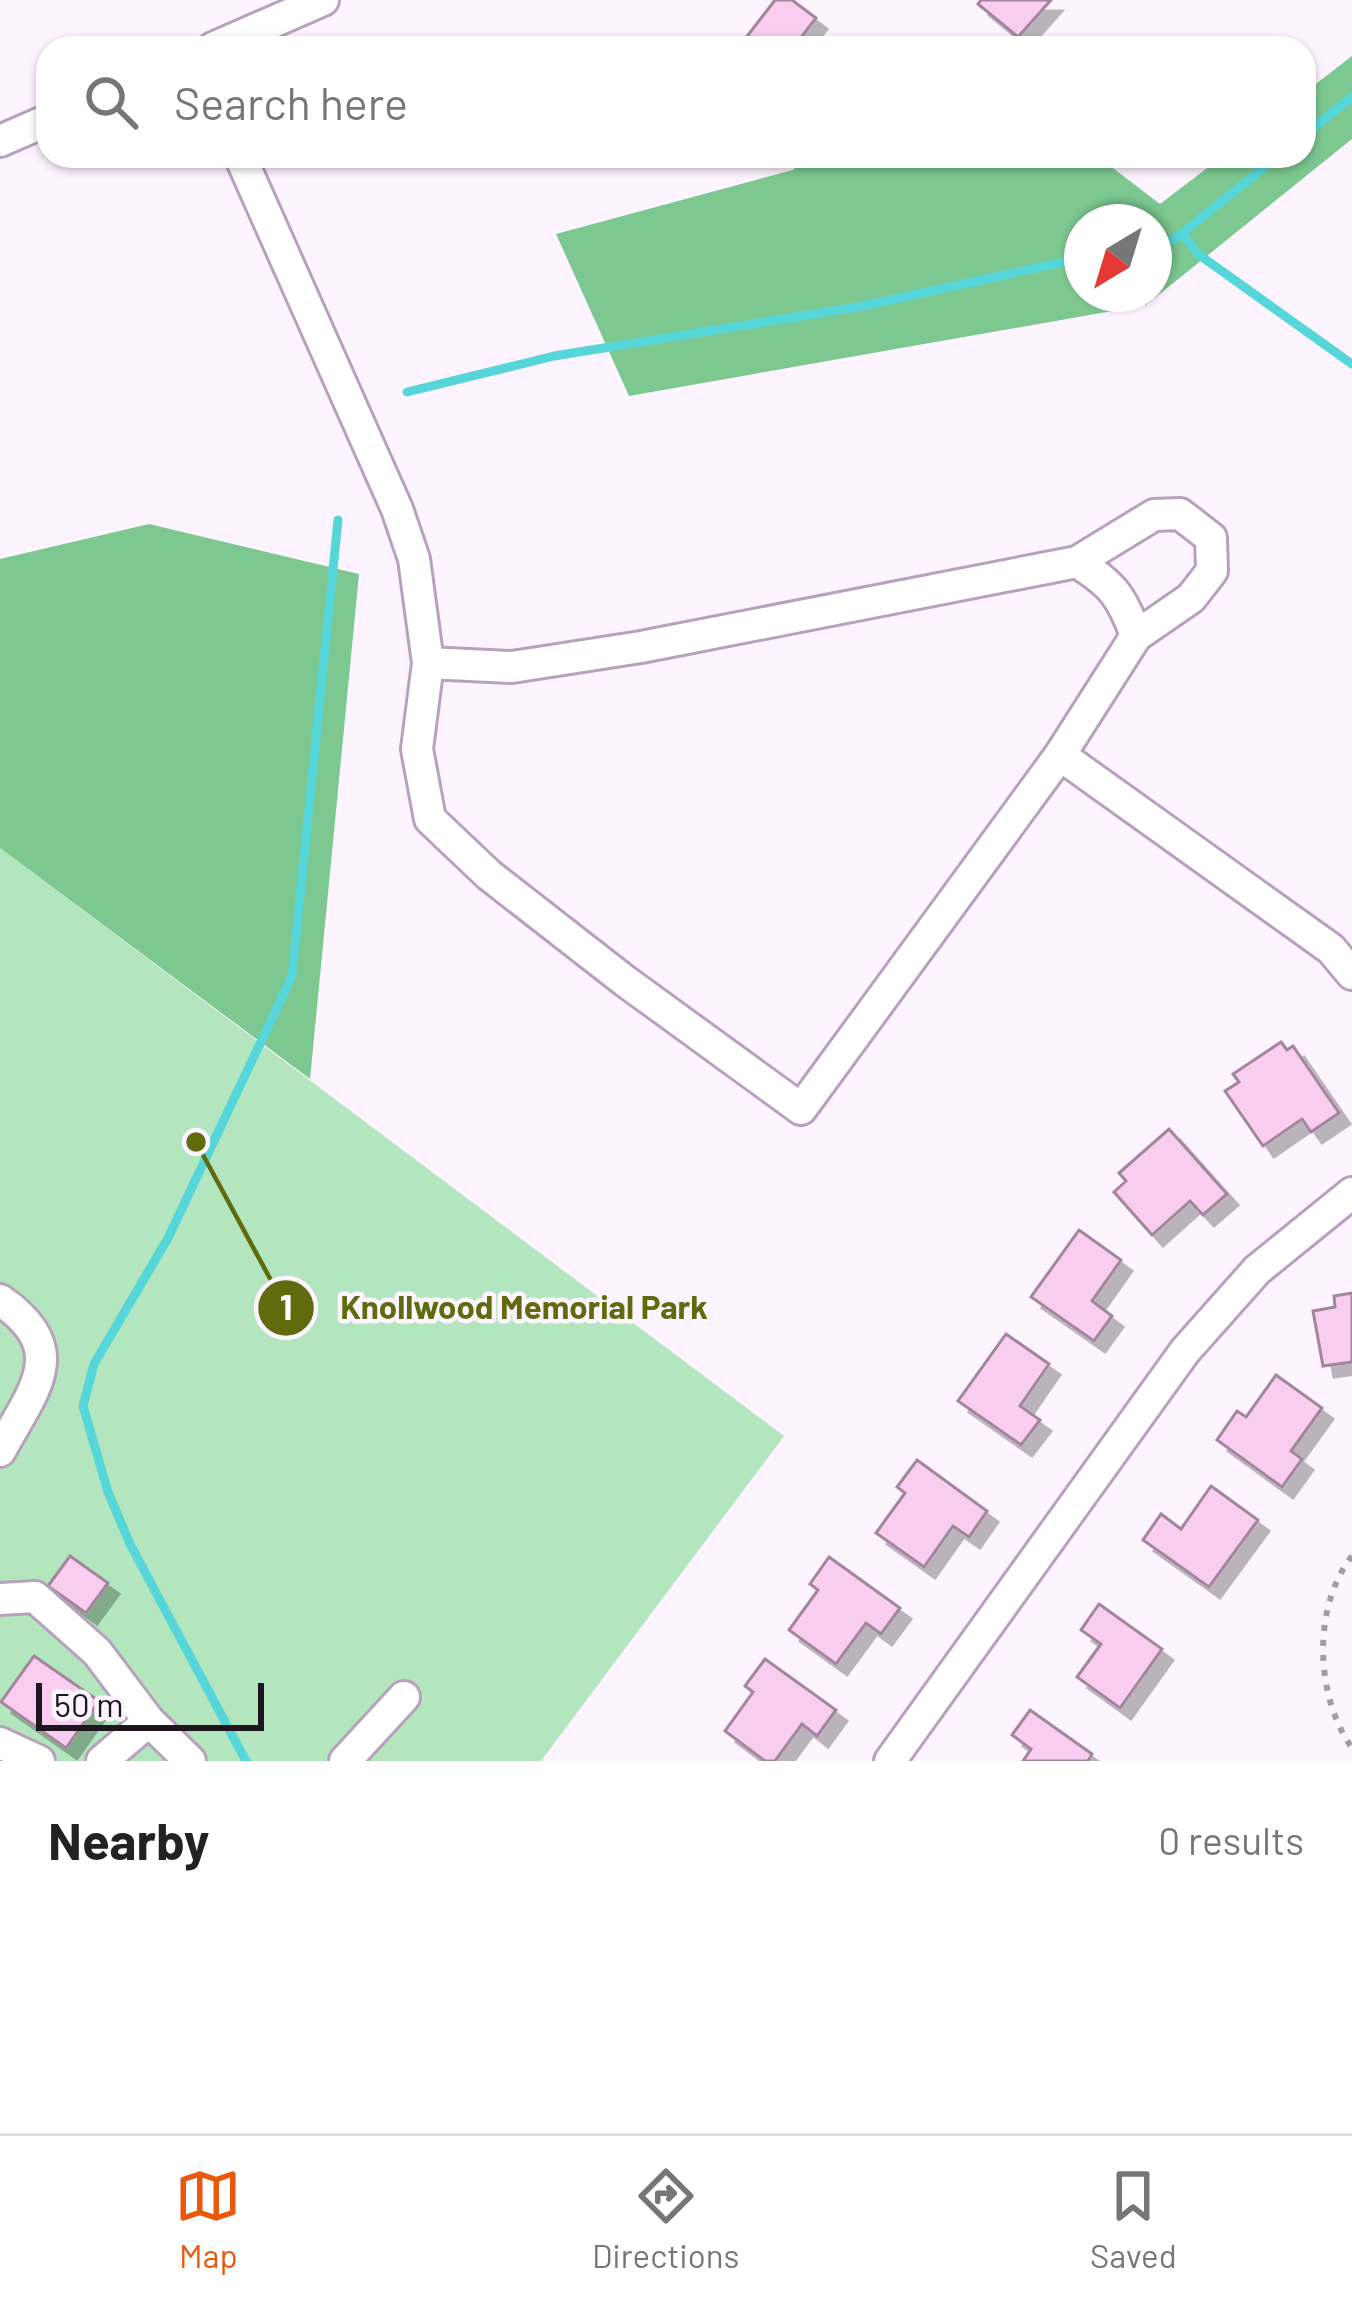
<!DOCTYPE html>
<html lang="en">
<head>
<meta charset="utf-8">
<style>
	:root { --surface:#fff; --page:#f6f6f6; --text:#222; --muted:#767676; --line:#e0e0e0; --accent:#ea580c }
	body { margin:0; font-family:Barlow,sans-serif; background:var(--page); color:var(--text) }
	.compass { position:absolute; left:1064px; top:204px; width:108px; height:108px; border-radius:50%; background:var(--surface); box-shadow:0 3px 9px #0004; rotate:218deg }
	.scale { position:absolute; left:36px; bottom:30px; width:228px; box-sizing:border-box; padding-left:12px; border:6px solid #1e151f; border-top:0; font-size:33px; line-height:42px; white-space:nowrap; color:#1e151f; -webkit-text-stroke:9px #fdf4ff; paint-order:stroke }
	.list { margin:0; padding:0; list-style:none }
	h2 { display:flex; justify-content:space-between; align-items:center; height:156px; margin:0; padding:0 48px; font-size:51px }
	h2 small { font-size:39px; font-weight:400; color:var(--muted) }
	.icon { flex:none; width:66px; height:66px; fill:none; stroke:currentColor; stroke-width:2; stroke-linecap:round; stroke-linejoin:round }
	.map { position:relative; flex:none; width:1352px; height:1761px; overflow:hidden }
	.search { position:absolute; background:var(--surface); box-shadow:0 3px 9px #0004; left:36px; right:36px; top:36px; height:132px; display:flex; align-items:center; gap:30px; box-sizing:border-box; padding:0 42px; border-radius:36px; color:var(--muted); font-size:45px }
	.sheet { height:372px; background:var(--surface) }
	nav { display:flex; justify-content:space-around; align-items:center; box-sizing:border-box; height:168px; border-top:3px solid var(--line); background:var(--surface); font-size:33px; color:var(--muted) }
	nav a { display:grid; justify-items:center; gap:6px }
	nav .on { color:var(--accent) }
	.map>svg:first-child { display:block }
	.green { fill:#b3e6be }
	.forest { fill:#7cc890; fill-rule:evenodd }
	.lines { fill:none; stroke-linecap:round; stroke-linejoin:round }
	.stream { stroke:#57d6da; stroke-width:9 }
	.building { fill:#f8cdf0; stroke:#a1869c; stroke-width:3; filter:url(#shadow) }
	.minor-casing { stroke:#b8a1bc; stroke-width:36 }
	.path { stroke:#a49ba5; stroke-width:6; stroke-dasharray:6 9; stroke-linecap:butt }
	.minor { stroke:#fff; stroke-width:30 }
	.leader { fill:none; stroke:#626a0e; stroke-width:4.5 }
	.callout-dot { fill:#626a0e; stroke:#fdf4ff; stroke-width:4.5 }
	.mark-label { font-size:36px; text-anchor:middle; font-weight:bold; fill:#fff }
	.callout-label { font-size:33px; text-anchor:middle; font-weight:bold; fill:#626a0e; stroke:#fdf4ff; stroke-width:9; stroke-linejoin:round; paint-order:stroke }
</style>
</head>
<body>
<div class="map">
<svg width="1352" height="1761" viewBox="0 0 1352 1761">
	<defs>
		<filter id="shadow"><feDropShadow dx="11" dy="11" stdDeviation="0" flood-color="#0004"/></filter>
	</defs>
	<rect width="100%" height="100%" fill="#fdf4ff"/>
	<polygon class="green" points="0,848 784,1436 541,1761 0,1761"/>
	<g class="forest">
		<path d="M1352,56V139L1146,305L629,396L556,234L793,170L805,156H1097L1160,204L1223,156H1304V93ZM1154,222V294H1082V222Z"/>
		<polygon points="149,524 359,574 310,1079 0,848 0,559"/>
	</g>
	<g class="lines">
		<g class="stream">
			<polyline points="1304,135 1352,97"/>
			<polyline points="1182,233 1198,254 1352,364"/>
			<polyline points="1154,246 1175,239 1278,156"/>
			<polyline points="407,392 554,356 863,306 1082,258"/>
			<polyline points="246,1761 130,1544 108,1492 83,1406 94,1364 168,1238 292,976 338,520"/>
		</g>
	</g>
	<g class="building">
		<polygon points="775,0 792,0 816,18 793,48 738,48"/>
		<polygon points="981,0 1051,0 1018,37 978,4"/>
		<polygon points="1281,1042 1287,1050 1293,1046 1339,1113 1311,1132 1302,1119 1263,1146 1225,1091 1239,1082 1233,1074"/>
		<polygon points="1169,1129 1227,1194 1203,1215 1190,1201 1152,1235 1114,1192 1126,1181 1119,1173"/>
		<polygon points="1079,1230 1121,1260 1092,1301 1112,1316 1094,1341 1031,1297"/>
		<polygon points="1352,1293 1352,1362 1323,1366 1313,1311 1335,1307 1334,1296"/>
		<polygon points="1006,1334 1049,1364 1020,1406 1040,1420 1021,1445 958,1401"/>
		<polygon points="1276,1375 1322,1408 1291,1451 1302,1459 1282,1487 1217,1440 1237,1411 1246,1417"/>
		<polygon points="917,1460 987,1511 969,1537 953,1526 924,1567 876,1533 905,1493 897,1487"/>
		<polygon points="1211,1486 1258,1520 1209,1587 1143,1540 1161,1514 1181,1529"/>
		<polygon points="70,1556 108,1583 86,1613 48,1586"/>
		<polygon points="829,1557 900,1608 881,1634 866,1623 836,1664 789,1630 818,1590 810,1584"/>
		<polygon points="1099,1604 1162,1649 1120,1708 1077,1677 1101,1644 1081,1630"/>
		<polygon points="34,1656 99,1701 66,1748 1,1702"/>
		<polygon points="765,1659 836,1710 817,1736 802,1724 775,1761 765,1761 725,1731 753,1692 745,1686"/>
		<polygon points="1030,1710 1092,1754 1088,1761 1023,1761 1031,1749 1012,1735"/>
	</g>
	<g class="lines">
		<g class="minor-casing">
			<g id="minor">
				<polyline points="213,48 323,0"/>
				<polyline points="0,141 48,120"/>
				<polyline points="240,156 397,509 414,559 428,663 417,749 430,819 489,875 625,981 801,1109 1060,755 1136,636 1191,598 1212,571 1211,538 1180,514 1154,515 1077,562 641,647 512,667 428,663"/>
				<path d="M1077,562C1112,584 1122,596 1136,636"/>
				<polyline points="1060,755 1331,949 1352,974"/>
				<path d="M0,1300C73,1350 33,1390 0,1451"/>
				<polyline points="0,1599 35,1597 97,1652 149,1721 190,1761"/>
				<polyline points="0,1743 39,1761"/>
				<polyline points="102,1761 149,1721"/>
				<polyline points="345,1761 404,1697"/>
				<polyline points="890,1761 1185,1351 1257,1270 1352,1193"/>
			</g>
		</g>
		<path class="path" d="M1352,1556C1312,1607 1315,1696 1352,1748"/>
		<use href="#minor" class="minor"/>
	</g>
	<path class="leader" d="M196 1142L286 1308"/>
	<g class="callout-dot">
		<circle cx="196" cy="1142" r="12"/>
		<circle cx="286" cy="1308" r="30"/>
	</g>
	<g class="mark-label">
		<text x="286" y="1320">1</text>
	</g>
	<g class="callout-label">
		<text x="524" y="1319">Knollwood Memorial Park</text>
	</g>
</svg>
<svg class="compass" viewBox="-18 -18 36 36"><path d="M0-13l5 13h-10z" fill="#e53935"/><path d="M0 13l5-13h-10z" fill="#767676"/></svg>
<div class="scale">50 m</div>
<div class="search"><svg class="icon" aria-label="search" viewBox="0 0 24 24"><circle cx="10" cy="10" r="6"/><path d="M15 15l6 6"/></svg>Search here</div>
</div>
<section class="sheet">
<h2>Nearby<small>0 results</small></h2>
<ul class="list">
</ul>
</section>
<nav>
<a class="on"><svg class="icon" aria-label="map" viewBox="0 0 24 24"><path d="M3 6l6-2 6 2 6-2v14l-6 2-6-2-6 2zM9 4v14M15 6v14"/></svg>Map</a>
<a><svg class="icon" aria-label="directions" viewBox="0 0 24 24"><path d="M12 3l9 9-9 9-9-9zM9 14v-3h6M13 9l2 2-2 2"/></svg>Directions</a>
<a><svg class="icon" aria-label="saved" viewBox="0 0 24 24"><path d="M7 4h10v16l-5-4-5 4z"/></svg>Saved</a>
</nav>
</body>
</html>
